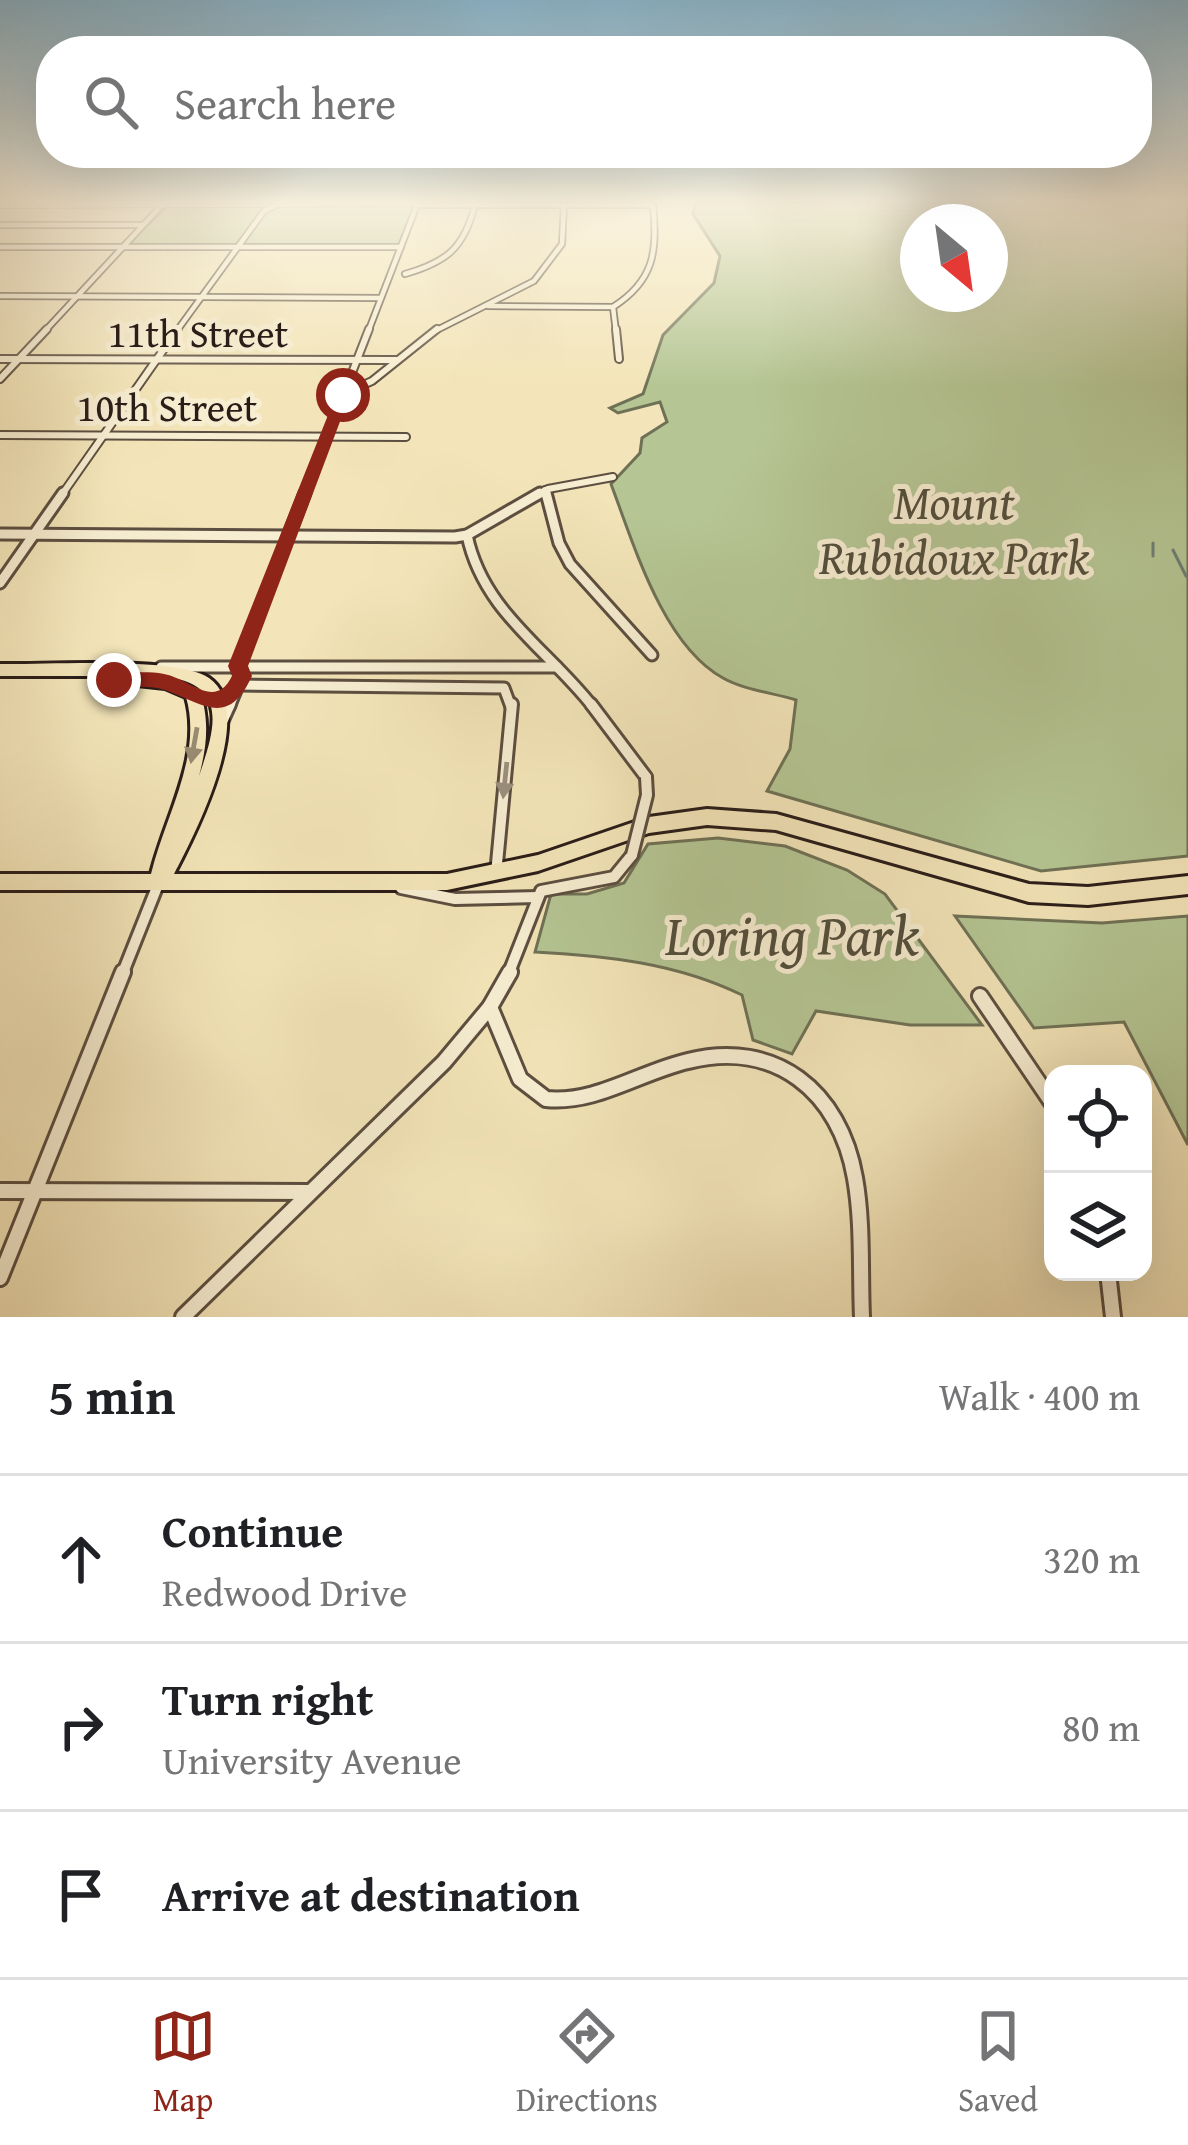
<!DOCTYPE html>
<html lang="en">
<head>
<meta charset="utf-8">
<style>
	:root { --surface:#fff; --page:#f2f2f2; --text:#202124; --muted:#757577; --line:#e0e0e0; --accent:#8f2418 }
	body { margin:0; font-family:"Gentium Book Plus",serif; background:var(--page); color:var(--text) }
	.controls { position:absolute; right:36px; bottom:36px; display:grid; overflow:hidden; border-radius:24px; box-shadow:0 12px 48px #0002 }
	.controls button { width:108px; height:108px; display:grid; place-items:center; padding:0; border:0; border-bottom:3px solid var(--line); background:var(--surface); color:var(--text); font:60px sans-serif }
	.compass { position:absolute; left:900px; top:204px; width:108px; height:108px; border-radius:50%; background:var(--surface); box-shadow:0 12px 48px #0002; rotate:151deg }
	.stop { position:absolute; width:36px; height:36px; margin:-27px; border:9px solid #8f2418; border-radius:50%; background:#fff }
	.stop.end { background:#8f2418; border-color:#fff; box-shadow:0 3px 12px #0008 }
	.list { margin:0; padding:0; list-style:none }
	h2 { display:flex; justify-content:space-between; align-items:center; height:156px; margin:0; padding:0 48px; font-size:51px }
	h2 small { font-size:39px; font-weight:400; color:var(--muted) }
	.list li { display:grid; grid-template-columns:78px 1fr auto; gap:36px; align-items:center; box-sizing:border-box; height:168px; padding:0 48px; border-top:3px solid var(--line) }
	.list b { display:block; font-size:45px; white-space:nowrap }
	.list p { margin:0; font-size:39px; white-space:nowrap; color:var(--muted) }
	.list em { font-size:39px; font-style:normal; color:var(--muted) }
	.icon { flex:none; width:66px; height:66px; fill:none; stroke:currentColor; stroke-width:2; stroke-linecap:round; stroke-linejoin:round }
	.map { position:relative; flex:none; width:1188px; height:1317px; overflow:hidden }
	.search { position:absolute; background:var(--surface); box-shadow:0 12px 48px #0002; left:36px; right:36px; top:36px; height:132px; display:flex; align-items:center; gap:30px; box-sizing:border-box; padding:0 42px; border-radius:48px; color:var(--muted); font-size:45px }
	.sheet { height:660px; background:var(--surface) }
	nav { display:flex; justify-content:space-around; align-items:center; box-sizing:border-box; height:168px; border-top:3px solid var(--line); background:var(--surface); font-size:33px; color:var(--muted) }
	nav a { display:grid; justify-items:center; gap:6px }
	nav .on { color:var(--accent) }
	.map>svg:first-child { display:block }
	.green { fill:#b5c694; stroke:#6f7156; stroke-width:3; fill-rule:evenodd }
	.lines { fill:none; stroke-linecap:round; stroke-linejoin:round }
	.stream { stroke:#6d7e74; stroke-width:3 }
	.minor-far4-casing { stroke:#5c4e40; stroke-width:8 }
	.minor-far3-casing { stroke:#5c4e40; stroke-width:10 }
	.minor-far2-casing { stroke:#5c4e40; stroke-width:15 }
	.minor-far1-casing { stroke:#5c4e40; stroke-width:16 }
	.minor-casing { stroke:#5c4e40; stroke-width:20 }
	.tertiary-casing { stroke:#5c4e40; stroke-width:10 }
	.primary-casing { stroke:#291c18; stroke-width:6 }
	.minor-far4 { stroke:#f7eed2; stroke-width:4.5 }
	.minor-far3 { stroke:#f7eed2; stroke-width:6 }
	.minor-far2 { stroke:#f7eed2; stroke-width:9 }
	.minor-far1 { stroke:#f7eed2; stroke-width:10 }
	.minor { stroke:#f7eed2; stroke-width:14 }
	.tertiary { stroke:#f7eed2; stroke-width:8 }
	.primary { fill:#f3e5b9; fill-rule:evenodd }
	.minor-bridge-casing { stroke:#5c4e40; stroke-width:16; stroke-linecap:butt }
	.minor-bridge { stroke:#f7eed2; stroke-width:10 }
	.oneway { fill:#988b71 }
	.oneway2 { fill:#9a907e }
	.route { fill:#8f2418 }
	.labels { text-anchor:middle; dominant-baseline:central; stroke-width:10; stroke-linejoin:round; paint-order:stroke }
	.far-street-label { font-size:39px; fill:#291c18; stroke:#f7eed2 }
	.park-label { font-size:48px; font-style:italic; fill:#534f3d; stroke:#f7eed2 }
	.near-park-label { font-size:57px; font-style:italic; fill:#534f3d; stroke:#f7eed2 }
</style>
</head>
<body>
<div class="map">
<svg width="1188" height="1317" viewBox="0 0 1188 1317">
	<rect width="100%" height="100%" fill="#f3e5b9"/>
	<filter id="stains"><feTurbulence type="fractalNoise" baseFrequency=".00167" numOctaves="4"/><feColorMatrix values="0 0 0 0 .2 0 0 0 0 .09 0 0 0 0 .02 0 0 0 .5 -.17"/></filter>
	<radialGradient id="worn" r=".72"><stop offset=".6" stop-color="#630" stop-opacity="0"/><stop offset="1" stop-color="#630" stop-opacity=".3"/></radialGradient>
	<g class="green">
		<polygon points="417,202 400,248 123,247 169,205"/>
		<path d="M696,202H1188V856L1041,871L767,791L790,749L796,700C774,693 744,690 723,678C663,645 634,545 611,484L640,453L642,438L667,422L660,402L618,413L610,408L643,394L663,335L714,283L720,256L693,214ZM990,222V294H918V222Z"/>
		<path d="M718,838L785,846L847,870L885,894L982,1025H910L816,1011L792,1054L753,1040L742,995C676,963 608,956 535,952L551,894H587L624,883L648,844Z"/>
		<polygon points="955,916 1102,923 1188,916 1188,1145 1124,1022 1034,1028"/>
	</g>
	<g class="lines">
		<g class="stream">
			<polyline points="1153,543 1153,556"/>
			<polyline points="1173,550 1186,576"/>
		</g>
		<g class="minor-far4-casing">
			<g id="minor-far4">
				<polyline points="0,225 143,225"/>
				<polyline points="0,247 401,247"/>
				<path d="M405,274C447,262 464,248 475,205"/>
				<polyline points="0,296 380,298"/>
				<polyline points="488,306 613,307"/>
				<polyline points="44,332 162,205"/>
				<polyline points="176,332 264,211 279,204"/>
				<path d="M368,332L417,205H653C658,251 654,281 613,307L616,332"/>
				<polyline points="433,332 534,281 562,244 564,204"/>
			</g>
		</g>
		<g class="minor-far3-casing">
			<g id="minor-far3">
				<polyline points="616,329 619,359"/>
				<polyline points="0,359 396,360"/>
				<polyline points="0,379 47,329"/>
				<polyline points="343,394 372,381 437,329"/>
				<polyline points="0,435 406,437"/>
				<polyline points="545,490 547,496"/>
				<polyline points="61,496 178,329"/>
				<polyline points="304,496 369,329"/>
				<polyline points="535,496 548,489 613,477"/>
			</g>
		</g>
		<g class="minor-far2-casing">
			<g id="minor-far2">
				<polyline points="546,493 559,543 570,564 652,655"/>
				<polyline points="0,534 455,537 467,535 540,493"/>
				<path d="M467,535C483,612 547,648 593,707"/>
				<polyline points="0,583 63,493"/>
				<polyline points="161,667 557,667"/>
				<polyline points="240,685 504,688 511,707"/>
				<polyline points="229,707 242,676 238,666 305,493"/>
			</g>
		</g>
		<g class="minor-far1-casing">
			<g id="minor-far1">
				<polyline points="591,704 646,777"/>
				<polyline points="222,722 230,704"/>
				<polyline points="496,874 512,704"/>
				<polyline points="401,888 455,899 538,897"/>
				<polyline points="122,975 159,882"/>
				<polyline points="508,975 541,891 614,877 632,855"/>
			</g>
		</g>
		<g class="minor-casing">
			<g id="minor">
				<polyline points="980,996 1053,1104"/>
				<path d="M490,1007L520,1079L546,1099C596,1104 640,1072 688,1061C775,1039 840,1091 855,1178C863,1223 860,1271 862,1317"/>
				<polyline points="0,1191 309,1192"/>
				<polyline points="1108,1272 1113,1317"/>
				<polyline points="0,1278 123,972"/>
				<polyline points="183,1317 444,1062 490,1007 510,972"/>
			</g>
		</g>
		<g class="tertiary-casing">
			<polyline id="tertiary" points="0,204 418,202"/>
		</g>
		<g class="primary-casing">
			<path id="primary" d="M0,664C44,665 178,656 209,678C258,712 195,834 174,874H447L538,855L649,817L707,809L776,814L1029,884L1088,887L1188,876V894L1088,905L1029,902L776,830L707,825L649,833L538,871L447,890H0V874H151C165,816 203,756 186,697L165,688L137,685L134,681L138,676H0ZM167,677C230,685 214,732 199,776C207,746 210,719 199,689Z"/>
		</g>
		<use href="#minor-far4" class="minor-far4"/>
		<use href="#minor-far3" class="minor-far3"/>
		<use href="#minor-far2" class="minor-far2"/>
		<use href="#minor-far1" class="minor-far1"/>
		<use href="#minor" class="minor"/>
		<use href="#tertiary" class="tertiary"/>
		<use href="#primary" class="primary"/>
		<g class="minor-bridge-casing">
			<polyline id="minor-bridge" points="632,855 647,795 646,777"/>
		</g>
		<use href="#minor-bridge" class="minor-bridge"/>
	</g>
	<defs><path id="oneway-solid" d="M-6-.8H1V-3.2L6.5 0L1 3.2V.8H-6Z" transform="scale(3)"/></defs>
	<use class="oneway" href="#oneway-solid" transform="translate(194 745) rotate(100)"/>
	<use class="oneway2" href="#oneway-solid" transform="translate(505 780) rotate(96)"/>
	<linearGradient id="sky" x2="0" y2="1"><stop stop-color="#89b8d2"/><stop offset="0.52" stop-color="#faf3e0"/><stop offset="1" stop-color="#faf3e0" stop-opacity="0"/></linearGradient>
	<rect width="1188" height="386" fill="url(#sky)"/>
	<path class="route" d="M343,391L350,395L248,666L252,676C228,728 204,704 165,690C148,684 126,690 107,685V675L114,673C130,673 148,671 164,674C189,678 215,711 232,676L228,666L336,395Z"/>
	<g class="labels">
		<g class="far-street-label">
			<text x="198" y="332">11th Street</text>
			<text x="167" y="406">10th Street</text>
		</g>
		<g class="park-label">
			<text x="954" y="501">Mount<tspan x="954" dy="55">Rubidoux Park</tspan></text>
		</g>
		<g class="near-park-label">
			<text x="792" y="934">Loring Park</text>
		</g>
	</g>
	<rect width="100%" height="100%" filter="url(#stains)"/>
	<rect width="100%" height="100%" fill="url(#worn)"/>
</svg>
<div class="controls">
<button><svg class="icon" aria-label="locate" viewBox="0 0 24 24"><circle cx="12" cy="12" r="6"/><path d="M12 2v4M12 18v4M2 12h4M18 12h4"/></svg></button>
<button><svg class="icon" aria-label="layers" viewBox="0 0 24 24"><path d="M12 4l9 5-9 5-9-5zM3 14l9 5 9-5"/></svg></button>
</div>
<svg class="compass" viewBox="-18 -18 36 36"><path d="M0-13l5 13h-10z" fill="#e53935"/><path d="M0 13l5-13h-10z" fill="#757577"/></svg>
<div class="stop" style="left:343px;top:395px"></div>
<div class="stop end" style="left:114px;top:680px"></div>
<div class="search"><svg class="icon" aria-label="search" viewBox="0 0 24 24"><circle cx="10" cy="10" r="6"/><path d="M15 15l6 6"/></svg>Search here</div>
</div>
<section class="sheet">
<h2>5 min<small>Walk · 400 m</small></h2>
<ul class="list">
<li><svg class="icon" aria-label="ahead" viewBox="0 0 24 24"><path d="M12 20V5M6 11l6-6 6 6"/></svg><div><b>Continue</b><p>Redwood Drive</p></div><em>320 m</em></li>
<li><svg class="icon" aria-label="right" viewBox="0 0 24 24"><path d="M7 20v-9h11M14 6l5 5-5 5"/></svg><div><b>Turn right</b><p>University Avenue</p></div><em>80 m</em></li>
<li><svg class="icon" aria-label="arrive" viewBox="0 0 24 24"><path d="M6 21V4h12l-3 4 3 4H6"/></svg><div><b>Arrive at destination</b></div></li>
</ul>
</section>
<nav>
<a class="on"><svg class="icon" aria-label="map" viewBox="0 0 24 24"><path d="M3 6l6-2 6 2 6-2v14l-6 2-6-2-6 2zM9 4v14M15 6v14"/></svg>Map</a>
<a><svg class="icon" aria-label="directions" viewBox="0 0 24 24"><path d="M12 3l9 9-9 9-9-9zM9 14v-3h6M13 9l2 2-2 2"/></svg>Directions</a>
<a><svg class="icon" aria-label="saved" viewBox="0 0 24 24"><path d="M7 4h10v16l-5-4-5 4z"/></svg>Saved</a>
</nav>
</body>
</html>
